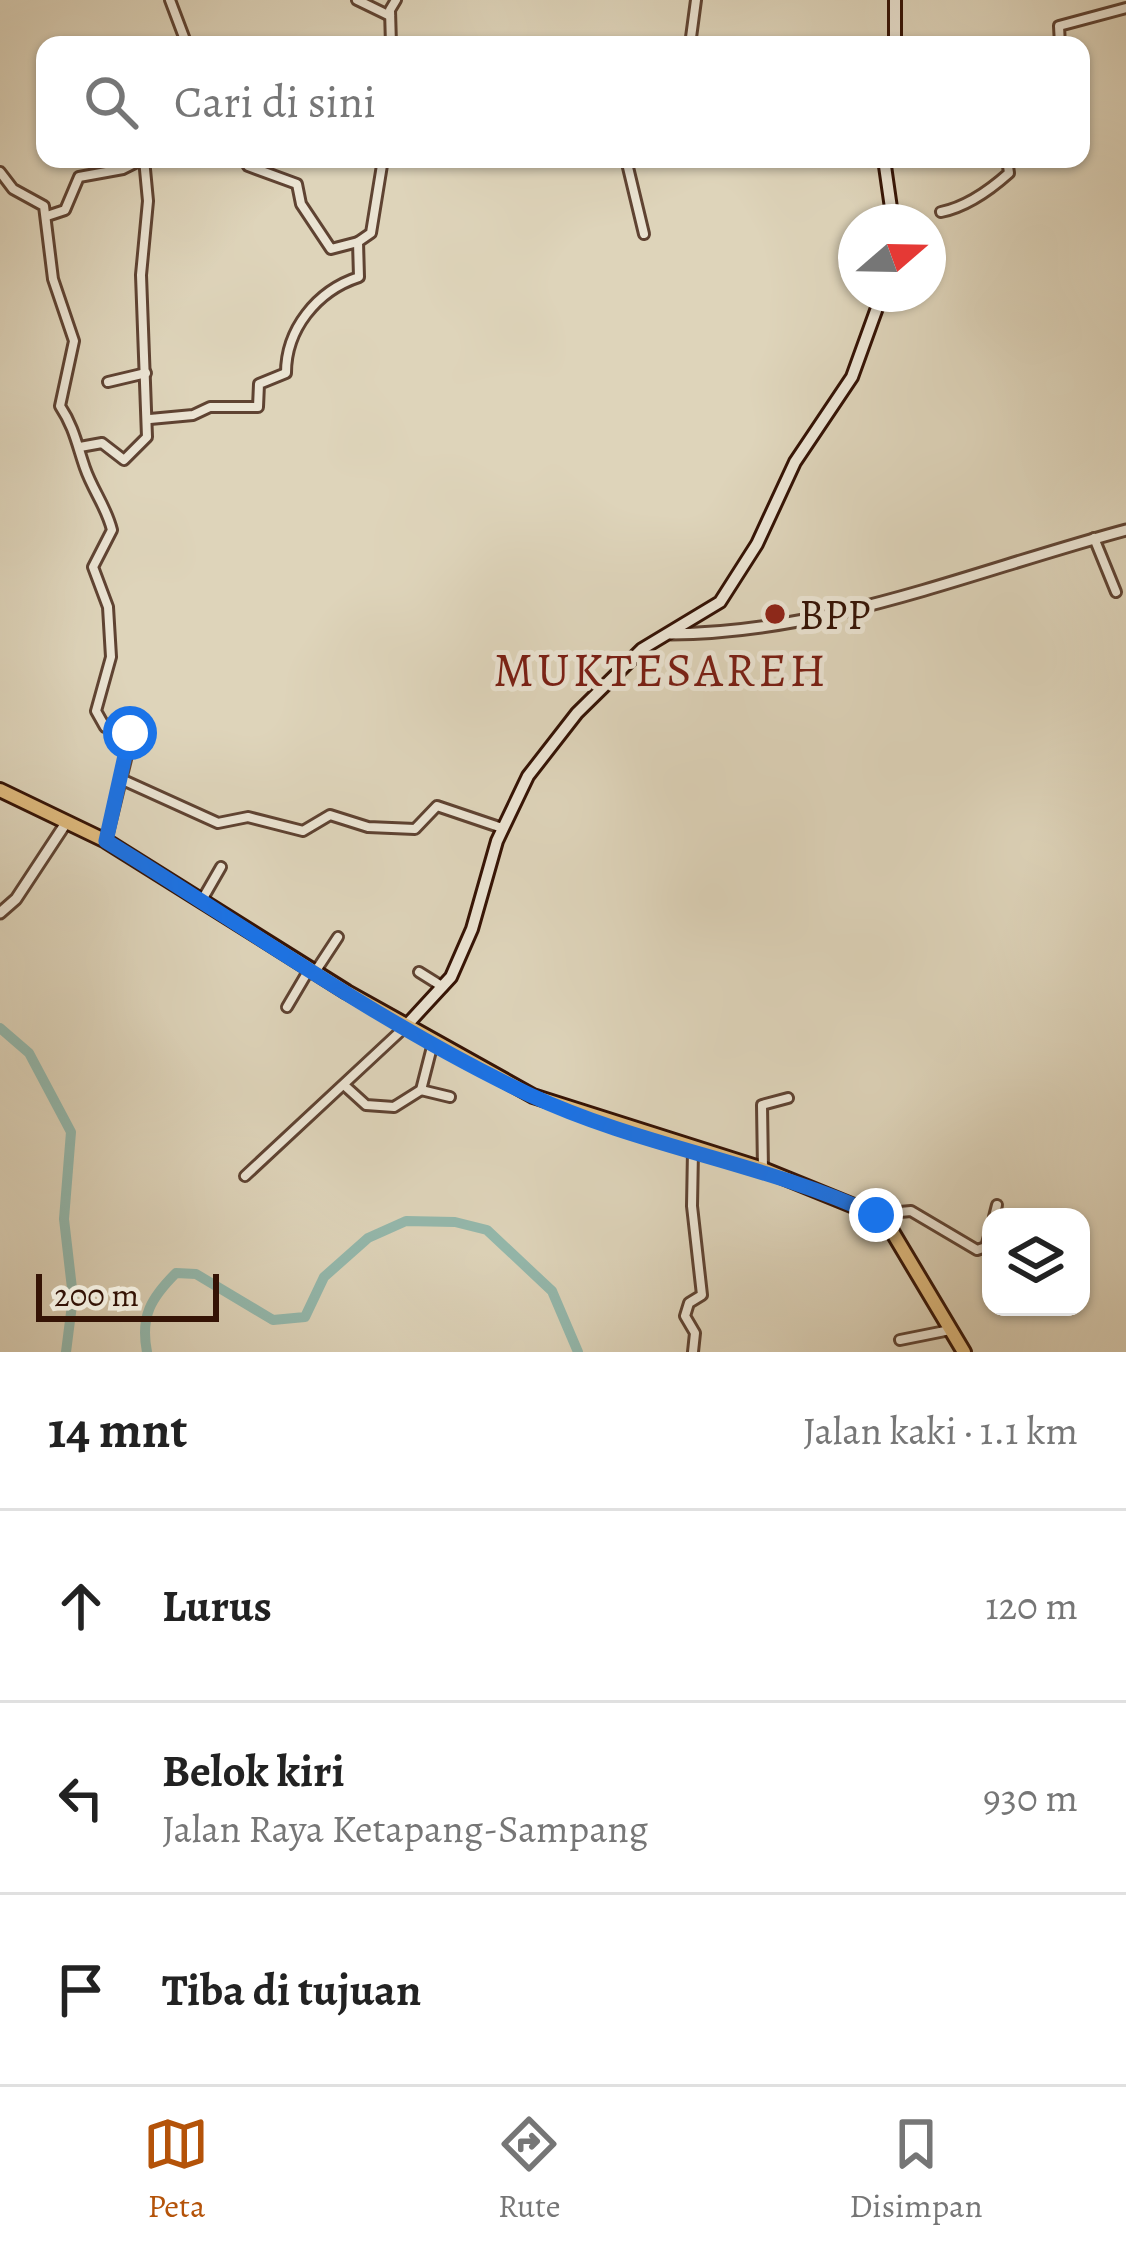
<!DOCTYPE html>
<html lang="id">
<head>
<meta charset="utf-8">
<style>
	:root { --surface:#fff; --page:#f6f6f6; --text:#222; --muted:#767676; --line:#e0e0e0; --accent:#b45309 }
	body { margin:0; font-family:Alegreya,serif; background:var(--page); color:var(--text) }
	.controls { position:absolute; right:36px; bottom:36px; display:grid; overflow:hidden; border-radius:24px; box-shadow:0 3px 9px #0004 }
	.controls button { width:108px; height:108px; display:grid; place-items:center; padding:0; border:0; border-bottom:3px solid var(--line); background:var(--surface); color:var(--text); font:60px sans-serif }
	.compass { position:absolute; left:838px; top:204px; width:108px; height:108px; border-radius:50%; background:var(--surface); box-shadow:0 3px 9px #0004; rotate:70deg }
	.scale { position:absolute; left:36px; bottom:30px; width:183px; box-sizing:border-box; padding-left:12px; border:6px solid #351305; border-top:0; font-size:33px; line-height:42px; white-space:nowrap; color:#351305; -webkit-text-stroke:9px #eae3d2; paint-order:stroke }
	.stop { position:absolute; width:36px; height:36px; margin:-27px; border:9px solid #1a73e8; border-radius:50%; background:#fff }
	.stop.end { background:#1a73e8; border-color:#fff; box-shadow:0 3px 12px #0008 }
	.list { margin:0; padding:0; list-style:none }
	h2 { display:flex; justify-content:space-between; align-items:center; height:156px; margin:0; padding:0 48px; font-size:51px }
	h2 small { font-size:39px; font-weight:400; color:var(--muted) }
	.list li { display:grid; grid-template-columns:78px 1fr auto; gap:36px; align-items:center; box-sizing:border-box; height:192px; padding:0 48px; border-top:3px solid var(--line) }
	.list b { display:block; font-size:45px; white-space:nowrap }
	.list p { margin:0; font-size:39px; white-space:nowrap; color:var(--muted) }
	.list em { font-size:39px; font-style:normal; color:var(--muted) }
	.icon { flex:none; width:66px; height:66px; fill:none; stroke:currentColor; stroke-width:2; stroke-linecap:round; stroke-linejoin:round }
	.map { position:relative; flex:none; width:1126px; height:1352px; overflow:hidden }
	.search { position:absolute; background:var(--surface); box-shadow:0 3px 9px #0004; left:36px; right:36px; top:36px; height:132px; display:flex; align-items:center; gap:30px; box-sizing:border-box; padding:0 42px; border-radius:24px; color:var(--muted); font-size:45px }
	.sheet { height:732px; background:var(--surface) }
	nav { display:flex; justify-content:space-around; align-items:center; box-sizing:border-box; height:168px; border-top:3px solid var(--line); background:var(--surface); font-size:33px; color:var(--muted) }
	nav a { display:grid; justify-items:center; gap:6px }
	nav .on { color:var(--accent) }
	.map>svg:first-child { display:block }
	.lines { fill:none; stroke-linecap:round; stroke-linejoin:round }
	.river { stroke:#94b8ac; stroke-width:10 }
	.minor-casing { stroke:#5f4332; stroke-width:14 }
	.tertiary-casing { stroke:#5f4332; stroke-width:15 }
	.secondary-casing { stroke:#351305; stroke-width:16 }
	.primary-casing { stroke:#351305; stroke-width:18 }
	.minor { stroke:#eae3d2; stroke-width:8 }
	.tertiary { stroke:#eae3d2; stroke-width:9 }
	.secondary { stroke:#eae3d2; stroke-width:10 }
	.primary { stroke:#dfba7d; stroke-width:12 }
	.route { stroke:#1a73e8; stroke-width:15 }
	.poi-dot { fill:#8f2418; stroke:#eae3d2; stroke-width:4.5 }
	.labels { text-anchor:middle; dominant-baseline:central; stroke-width:10; stroke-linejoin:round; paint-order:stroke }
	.poi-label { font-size:42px; fill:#351305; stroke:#eae3d2; text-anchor:start }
	.quarter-label { font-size:48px; letter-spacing:3px; fill:#7a1f14; stroke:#eae3d2 }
</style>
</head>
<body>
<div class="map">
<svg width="1126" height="1352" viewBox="0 0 1126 1352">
	<rect width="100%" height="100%" fill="#ded4ba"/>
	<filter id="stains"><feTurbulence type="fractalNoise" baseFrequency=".00167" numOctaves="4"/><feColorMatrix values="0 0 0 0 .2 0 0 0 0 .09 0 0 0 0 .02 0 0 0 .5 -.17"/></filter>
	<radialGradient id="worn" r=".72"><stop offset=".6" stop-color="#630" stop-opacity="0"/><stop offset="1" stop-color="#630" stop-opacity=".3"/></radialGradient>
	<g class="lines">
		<g class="river">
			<polyline points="0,1028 29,1053 71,1132 64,1219 73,1297 66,1352"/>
			<path d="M147,1352C140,1316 151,1298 176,1273L196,1274L273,1320L305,1317L324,1277L368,1238L406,1221L455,1222L487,1230L552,1291L578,1352"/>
		</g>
		<g class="minor-casing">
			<g id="minor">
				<polyline points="170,0 187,45"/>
				<polyline points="357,0 390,16"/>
				<polyline points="391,45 390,10 396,0"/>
				<polyline points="690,45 696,0"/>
				<polyline points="1060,45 1059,26 1126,8"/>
				<polyline points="244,159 248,166 297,184 301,204 331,249 358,242"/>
				<polyline points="626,159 644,234"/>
				<path d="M0,172L13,189L44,206L53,279L74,341L60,406C74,427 77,445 85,468C93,491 106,506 112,530L93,567L108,607L111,657L96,711L105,727L128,731L131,739L106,841"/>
				<path d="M941,212C966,207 990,190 1009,173L1007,159"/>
				<polyline points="47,216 65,210 79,177 123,169 143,159"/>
				<polyline points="108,382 146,373"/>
				<path d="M150,419L193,415L210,407H258L259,384L286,373C286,330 316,291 359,277L358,242L371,233L383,159"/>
				<polyline points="80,447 102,443 124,460 147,437 141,275 148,201 144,159"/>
				<polyline points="1094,538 1116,592"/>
				<polyline points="123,780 218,823 248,817 303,831 330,815 368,827 415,829 437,806 502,828"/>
				<polyline points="202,900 221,867"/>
				<polyline points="315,972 338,937"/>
				<polyline points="419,972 443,987"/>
				<polyline points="287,1007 310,968"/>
				<polyline points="344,1085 366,1105 394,1107 421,1090 433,1043"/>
				<polyline points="421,1090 450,1097"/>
				<polyline points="693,1151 692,1206 702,1295 689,1303 685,1316 695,1333 693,1352"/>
				<polyline points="763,1169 762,1105 788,1098"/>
				<polyline points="245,1176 405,1027"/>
				<polyline points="878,1214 911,1211 977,1250 986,1247 991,1229"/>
				<polyline points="994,1217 997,1205"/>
				<polyline points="900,1340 950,1330"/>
			</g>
		</g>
		<g class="tertiary-casing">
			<g id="tertiary">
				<path d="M671,634C829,633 976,570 1126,530"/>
				<polyline points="0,913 16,899 66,823"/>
			</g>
		</g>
		<g class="secondary-casing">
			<g id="secondary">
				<polyline points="895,0 895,45"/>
				<polyline points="884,159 893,222"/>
				<polyline points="405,1027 451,977 472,929 497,841 528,776 577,713 642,649 720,602 757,544 795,462 852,377 882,294"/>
			</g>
		</g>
		<g class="primary-casing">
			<polyline id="primary" points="0,790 106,841 347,992 533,1096 763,1169 876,1215 890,1228 964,1352"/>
		</g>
		<use href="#minor" class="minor"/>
		<use href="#tertiary" class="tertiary"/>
		<use href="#secondary" class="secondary"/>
		<use href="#primary" class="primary"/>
	</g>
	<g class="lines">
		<path class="route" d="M130,733L106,841C246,927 382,1025 530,1095C641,1147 765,1163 876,1215"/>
	</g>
	<circle class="poi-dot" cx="775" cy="614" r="12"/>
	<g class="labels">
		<g class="poi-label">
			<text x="799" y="614">BPP</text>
		</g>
		<g class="quarter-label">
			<text x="661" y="670">MUKTESAREH</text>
		</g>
	</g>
	<rect width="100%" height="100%" filter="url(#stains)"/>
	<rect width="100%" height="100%" fill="url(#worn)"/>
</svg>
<div class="controls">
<button><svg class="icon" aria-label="layers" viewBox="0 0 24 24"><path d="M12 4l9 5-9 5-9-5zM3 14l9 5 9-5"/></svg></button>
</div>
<svg class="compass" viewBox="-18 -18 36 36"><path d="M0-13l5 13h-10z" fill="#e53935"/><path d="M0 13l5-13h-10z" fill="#767676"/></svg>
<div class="scale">200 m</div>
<div class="stop" style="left:130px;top:733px"></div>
<div class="stop end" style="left:876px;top:1215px"></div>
<div class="search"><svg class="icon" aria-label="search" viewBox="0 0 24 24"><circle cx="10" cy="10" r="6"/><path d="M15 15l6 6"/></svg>Cari di sini</div>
</div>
<section class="sheet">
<h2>14 mnt<small>Jalan kaki · 1.1 km</small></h2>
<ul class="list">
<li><svg class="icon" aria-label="ahead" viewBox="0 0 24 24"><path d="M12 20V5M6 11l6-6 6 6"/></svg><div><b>Lurus</b></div><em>120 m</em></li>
<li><svg class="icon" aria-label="left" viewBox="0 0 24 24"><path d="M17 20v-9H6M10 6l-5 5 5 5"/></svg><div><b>Belok kiri</b><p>Jalan Raya Ketapang-Sampang</p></div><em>930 m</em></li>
<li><svg class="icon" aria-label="arrive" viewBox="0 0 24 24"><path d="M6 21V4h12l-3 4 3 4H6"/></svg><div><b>Tiba di tujuan</b></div></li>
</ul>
</section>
<nav>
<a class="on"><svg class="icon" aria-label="map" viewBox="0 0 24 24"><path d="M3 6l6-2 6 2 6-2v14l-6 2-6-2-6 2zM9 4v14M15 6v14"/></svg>Peta</a>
<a><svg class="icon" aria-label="directions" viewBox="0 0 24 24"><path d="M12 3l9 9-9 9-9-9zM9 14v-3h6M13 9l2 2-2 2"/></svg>Rute</a>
<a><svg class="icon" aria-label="saved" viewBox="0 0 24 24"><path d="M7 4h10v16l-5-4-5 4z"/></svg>Disimpan</a>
</nav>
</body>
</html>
